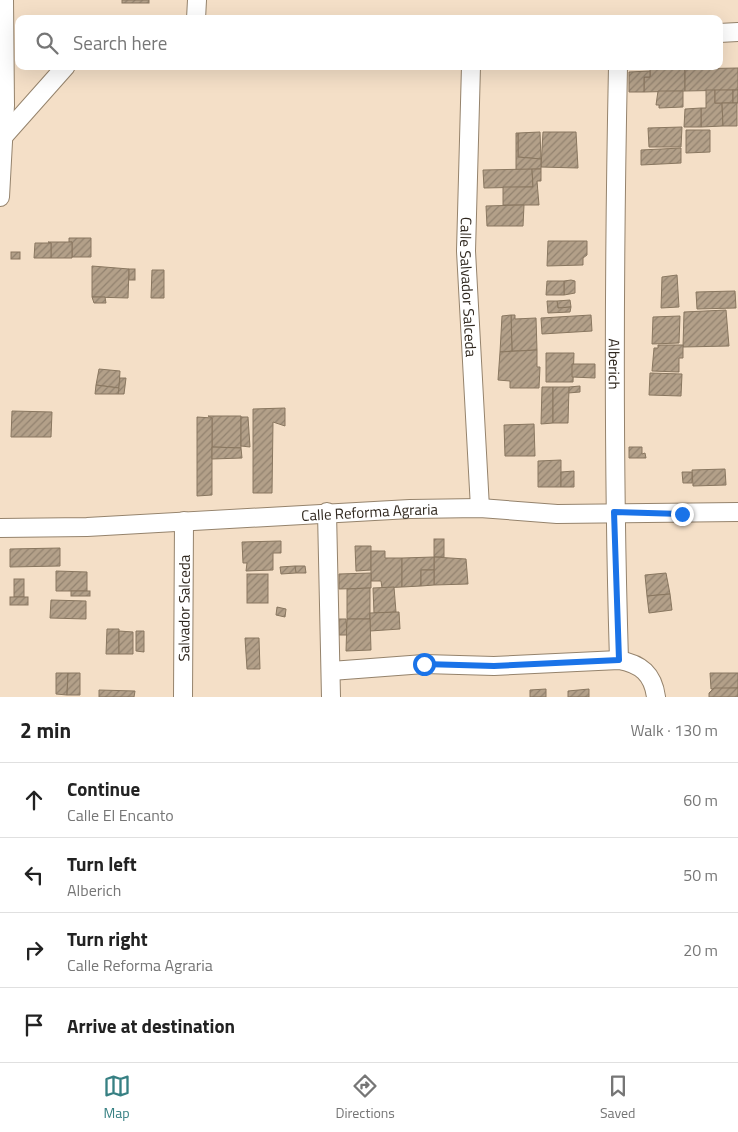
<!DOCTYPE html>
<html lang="en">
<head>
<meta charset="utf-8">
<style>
	:root { --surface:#fff; --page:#f6f6f6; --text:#222; --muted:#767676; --line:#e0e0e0; --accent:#378083 }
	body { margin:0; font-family:"Titillium Web",sans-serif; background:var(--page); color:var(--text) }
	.stop { position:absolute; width:15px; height:15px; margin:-11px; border:4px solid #1a73e8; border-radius:50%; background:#fff }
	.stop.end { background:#1a73e8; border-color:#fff; box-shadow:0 1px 5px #0008 }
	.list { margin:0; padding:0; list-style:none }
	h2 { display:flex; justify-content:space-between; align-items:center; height:65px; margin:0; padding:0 20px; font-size:21px }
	h2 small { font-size:16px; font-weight:400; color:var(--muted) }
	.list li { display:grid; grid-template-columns:32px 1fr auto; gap:15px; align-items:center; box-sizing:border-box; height:75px; padding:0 20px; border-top:1px solid var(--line) }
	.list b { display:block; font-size:19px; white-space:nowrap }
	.list p { margin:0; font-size:16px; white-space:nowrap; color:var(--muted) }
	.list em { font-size:16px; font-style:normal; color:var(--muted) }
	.icon { flex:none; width:28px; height:28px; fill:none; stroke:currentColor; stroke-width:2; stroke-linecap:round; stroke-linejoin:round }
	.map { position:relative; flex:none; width:738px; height:697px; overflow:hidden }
	.search { position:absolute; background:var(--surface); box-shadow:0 5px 20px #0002; left:15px; right:15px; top:15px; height:55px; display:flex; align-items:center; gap:12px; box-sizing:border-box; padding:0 18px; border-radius:10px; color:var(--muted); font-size:19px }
	.sheet { height:365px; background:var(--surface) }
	nav { display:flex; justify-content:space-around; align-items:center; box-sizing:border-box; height:70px; border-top:1px solid var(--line); background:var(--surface); font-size:14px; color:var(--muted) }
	nav a { display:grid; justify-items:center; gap:2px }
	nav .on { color:var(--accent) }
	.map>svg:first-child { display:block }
	.building { fill:url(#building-hatch); stroke:#897760 }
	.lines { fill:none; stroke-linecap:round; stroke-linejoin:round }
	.street-casing { stroke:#95836c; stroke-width:20 }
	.street { stroke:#fff; stroke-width:18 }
	.route { stroke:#1a73e8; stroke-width:6 }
	.labels { text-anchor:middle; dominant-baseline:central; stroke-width:4; stroke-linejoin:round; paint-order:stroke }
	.street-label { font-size:15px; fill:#2e261d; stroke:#f4dfc7 }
</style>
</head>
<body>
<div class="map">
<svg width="738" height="697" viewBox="0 0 738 697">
	<defs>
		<pattern id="building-hatch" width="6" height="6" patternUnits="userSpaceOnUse" patternTransform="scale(1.25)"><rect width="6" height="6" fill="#b3a089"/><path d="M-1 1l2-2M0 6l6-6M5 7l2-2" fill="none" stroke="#92826f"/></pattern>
	</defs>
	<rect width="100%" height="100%" fill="#f4dfc7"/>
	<g class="building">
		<rect x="122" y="0" width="27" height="3"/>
		<polygon points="650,66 685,66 685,91 644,92 644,77 650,77"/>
		<polygon points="738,68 738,90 685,91 685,69"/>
		<polygon points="650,71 650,77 644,77 644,92 629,92 629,72"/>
		<polygon points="706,90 715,90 715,103 722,103 723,126 701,127 701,108 706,108"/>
		<rect x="715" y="90" width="18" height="13"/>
		<rect x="733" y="90" width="5" height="13"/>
		<polygon points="658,91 683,91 683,107 659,108 659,105 656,105"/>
		<polygon points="722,103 737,103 737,126 723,126"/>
		<polygon points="701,108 701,127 684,127 685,109"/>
		<polygon points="682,127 681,147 649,147 648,128"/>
		<polygon points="686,130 710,130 710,152 686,153"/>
		<polygon points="540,132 541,159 518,157 518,133"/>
		<polygon points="543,132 576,132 578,168 541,167"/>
		<polygon points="516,133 518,133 518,157 541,159 541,169 516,170"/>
		<polygon points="681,148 681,163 641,165 641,150"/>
		<polygon points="532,169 533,187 484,188 483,170"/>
		<polygon points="532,169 541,169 541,181 537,181 539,205 503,205 503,187 533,187"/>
		<polygon points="524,205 523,226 487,226 486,206"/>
		<polygon points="69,238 91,238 91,257 72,257 72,242 69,242"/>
		<polygon points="548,241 587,241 587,255 583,258 583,265 547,266"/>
		<polygon points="48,242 72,242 72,258 51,258 51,243"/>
		<polygon points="35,243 51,243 51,258 34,258"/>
		<rect x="11" y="252" width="9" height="7"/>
		<polygon points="92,266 129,269 128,298 92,297"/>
		<rect x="129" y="269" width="6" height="11"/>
		<polygon points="152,270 164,270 164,298 151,298"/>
		<polygon points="677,275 679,307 661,308 662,277"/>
		<polygon points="571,280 575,281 575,293 564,295 564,281"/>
		<polygon points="547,281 564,281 564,295 546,295"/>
		<polygon points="735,291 736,308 697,309 696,292"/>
		<polygon points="92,297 105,297 106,303 94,303"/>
		<polygon points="570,300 571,307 558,308 557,301"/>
		<polygon points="547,301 557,301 558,308 571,307 570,312 548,313"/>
		<polygon points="726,310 729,346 683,347 684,312"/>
		<polygon points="511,315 515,315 515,319 536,318 537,350 512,351"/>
		<polygon points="511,315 512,351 500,352 502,316"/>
		<polygon points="591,315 592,331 542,334 541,318"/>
		<polygon points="680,316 679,343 652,344 653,317"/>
		<polygon points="658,345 683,345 683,358 679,358 679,372 652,371 654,348 658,348"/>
		<polygon points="537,350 537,367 540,367 539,388 510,388 510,381 498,380 500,352"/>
		<polygon points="546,353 574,353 573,382 546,382"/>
		<polygon points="572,364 595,364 595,378 572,377"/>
		<polygon points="99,369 120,371 119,388 96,385"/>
		<polygon points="650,373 682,374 681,396 649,395"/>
		<polygon points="120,378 126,378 124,394 118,394"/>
		<polygon points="96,385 119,388 118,394 95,394"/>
		<polygon points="580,386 580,392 568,393 569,387"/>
		<polygon points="542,387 553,387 553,423 541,424"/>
		<polygon points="553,387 569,387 568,423 553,423"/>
		<polygon points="285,408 285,426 273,422 272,493 253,493 253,409"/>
		<polygon points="12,411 52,412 51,437 11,437"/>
		<polygon points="208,416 241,416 241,448 212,447 212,418"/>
		<polygon points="197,417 212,418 212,495 197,496"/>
		<polygon points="241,417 248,417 250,447 241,446"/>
		<polygon points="534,424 535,456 505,456 504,425"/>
		<polygon points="212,447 241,448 242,458 212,459"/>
		<polygon points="629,447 642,447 642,454 645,453 646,458 629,458"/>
		<polygon points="561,460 561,487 538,487 538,461"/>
		<polygon points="725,469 726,485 693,486 692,470"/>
		<polygon points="574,471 574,487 561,487 561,472"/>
		<polygon points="682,472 692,472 692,483 683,483"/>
		<rect x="434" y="539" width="10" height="18"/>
		<polygon points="281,541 281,553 273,553 273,570 246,571 247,563 243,563 242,542"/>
		<polygon points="355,546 371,546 371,570 356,571"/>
		<polygon points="60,548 60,566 10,567 10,549"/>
		<polygon points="371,551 385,551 385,558 402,558 402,587 382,588 381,581 371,581"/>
		<polygon points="434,557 466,559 468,584 434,585"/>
		<polygon points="434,557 434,570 421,570 421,586 402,587 402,558"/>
		<polygon points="295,566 305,566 306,573 296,573"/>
		<polygon points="295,566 296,573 281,574 280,567"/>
		<polygon points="421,570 434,570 434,585 421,586"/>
		<polygon points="56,571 87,572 87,591 56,591"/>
		<polygon points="371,573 371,588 339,589 339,574"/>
		<polygon points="666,573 670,594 647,596 645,575"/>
		<rect x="247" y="574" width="21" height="29"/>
		<rect x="14" y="579" width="10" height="18"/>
		<polygon points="394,587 396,612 374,613 373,588"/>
		<polygon points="370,588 370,619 347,619 347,589"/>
		<rect x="71" y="591" width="19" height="5"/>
		<polygon points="670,594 672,610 649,613 647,596"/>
		<rect x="10" y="597" width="18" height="8"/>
		<polygon points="51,600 86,601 86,619 50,618"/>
		<polygon points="277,607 286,609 285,617 276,615"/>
		<polygon points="399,612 400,629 370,631 370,613"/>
		<polygon points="339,619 346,619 347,635 339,635"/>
		<polygon points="347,619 370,619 371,650 346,651"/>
		<polygon points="107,629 119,629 119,654 106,654"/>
		<polygon points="119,631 133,632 133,654 119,654"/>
		<polygon points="136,631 144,631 144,652 136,651"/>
		<polygon points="245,638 259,638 260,669 247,669"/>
		<polygon points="56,673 68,673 67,695 56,694"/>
		<polygon points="68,673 80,673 80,695 67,695"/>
		<polygon points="710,673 738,673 738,688 711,689"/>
		<polygon points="714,688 738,688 738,697 709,697 709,693"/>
		<polygon points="546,689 546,697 530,697 530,690"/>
		<polygon points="589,689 589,697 568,697 568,691"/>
		<polygon points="99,690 135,691 134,697 99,697"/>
	</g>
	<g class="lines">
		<g class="street-casing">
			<g id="street">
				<polyline points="196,19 197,0"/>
				<polyline points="719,33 738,32"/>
				<path id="s1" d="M471,66L466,251L480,508"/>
				<path id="s2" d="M618,66C614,264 613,462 619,660"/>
				<polyline points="3,137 66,66"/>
				<polyline points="0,197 5,105 4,0"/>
				<polyline points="327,512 331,697"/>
				<path id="s3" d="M0,528L87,527L410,509L480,508L557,514L738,512"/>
				<path d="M331,671L424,664L494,666L619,660C641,664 653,674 656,697"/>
				<path id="s4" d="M183,697L184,521"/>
			</g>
		</g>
		<use href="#street" class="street"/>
	</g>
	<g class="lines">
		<polyline class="route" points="424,664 494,666 619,660 614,512 682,514"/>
	</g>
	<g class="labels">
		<g class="street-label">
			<text stroke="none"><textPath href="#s1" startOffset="221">Calle Salvador Salceda</textPath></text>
			<text stroke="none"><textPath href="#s2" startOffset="298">Alberich</textPath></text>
			<text stroke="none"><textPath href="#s3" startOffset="370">Calle Reforma Agraria</textPath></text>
			<text stroke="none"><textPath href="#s4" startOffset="89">Salvador Salceda</textPath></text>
		</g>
	</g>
</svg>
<div class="stop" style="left:424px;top:664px"></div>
<div class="stop end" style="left:682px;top:514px"></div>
<div class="search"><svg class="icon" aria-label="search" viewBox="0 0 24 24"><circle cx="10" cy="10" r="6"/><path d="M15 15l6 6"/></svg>Search here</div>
</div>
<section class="sheet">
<h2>2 min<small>Walk · 130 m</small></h2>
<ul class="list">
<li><svg class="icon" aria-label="ahead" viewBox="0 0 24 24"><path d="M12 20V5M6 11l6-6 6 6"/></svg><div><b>Continue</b><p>Calle El Encanto</p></div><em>60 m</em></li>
<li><svg class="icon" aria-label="left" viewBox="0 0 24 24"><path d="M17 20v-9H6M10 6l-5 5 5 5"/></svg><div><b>Turn left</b><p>Alberich</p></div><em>50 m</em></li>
<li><svg class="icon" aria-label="right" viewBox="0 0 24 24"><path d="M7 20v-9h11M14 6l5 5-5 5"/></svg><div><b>Turn right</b><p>Calle Reforma Agraria</p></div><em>20 m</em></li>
<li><svg class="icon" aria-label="arrive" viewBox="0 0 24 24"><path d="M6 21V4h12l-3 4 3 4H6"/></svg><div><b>Arrive at destination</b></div></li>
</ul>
</section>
<nav>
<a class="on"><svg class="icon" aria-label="map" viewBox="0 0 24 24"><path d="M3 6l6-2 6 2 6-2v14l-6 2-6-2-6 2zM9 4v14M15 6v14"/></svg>Map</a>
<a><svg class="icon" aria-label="directions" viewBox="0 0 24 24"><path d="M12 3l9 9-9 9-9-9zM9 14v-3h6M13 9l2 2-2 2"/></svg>Directions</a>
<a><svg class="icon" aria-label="saved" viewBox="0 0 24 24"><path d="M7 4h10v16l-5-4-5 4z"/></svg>Saved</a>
</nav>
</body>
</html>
